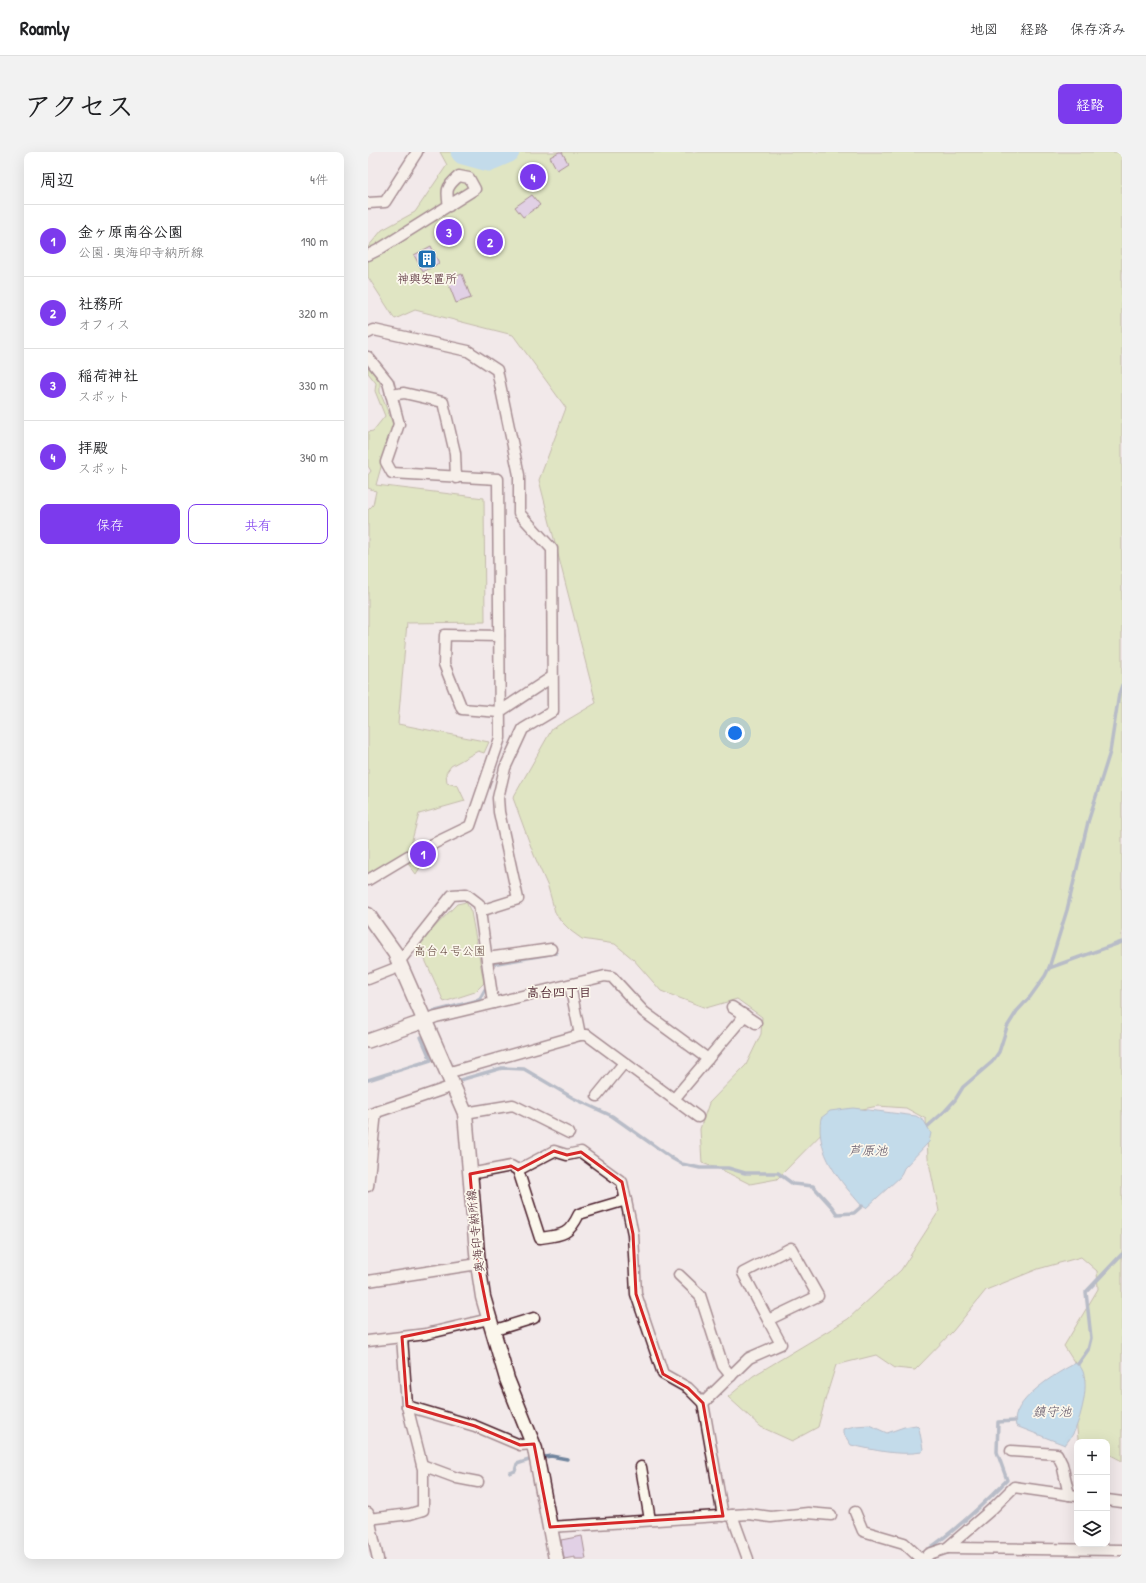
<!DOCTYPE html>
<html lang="ja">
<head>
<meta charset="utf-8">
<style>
	:root { --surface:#fff; --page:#f2f2f2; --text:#202124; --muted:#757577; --line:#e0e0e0; --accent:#7c3aed }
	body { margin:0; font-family:"Patrick Hand","Klee One",sans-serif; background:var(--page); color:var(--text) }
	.controls { position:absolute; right:12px; bottom:12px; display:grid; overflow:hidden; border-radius:8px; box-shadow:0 4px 16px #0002 }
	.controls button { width:36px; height:36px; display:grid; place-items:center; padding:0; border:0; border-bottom:1px solid var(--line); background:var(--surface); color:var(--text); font:20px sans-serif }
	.you { position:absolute; left:367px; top:581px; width:14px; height:14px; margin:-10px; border:3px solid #fff; border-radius:50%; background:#1a73e8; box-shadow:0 0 0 6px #1a73e833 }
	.badge { display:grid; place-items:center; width:26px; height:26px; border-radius:50%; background:var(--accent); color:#fff; font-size:13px; font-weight:700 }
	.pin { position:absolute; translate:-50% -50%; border:2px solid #fff; box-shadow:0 1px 4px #0006 }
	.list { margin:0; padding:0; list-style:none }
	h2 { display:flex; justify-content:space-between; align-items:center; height:52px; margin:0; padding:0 16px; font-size:17px }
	h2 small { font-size:13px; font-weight:400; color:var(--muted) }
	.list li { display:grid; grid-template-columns:26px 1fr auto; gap:12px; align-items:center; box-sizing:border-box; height:72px; padding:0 16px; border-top:1px solid var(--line) }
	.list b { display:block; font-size:15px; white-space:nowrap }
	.list p { margin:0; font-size:13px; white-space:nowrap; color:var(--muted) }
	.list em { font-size:13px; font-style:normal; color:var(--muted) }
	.actions { display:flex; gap:8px; padding:12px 16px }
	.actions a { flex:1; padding:9px 0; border:1px solid var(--accent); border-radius:8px; text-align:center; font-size:14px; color:var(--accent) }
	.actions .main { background:var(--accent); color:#fff }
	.icon { flex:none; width:22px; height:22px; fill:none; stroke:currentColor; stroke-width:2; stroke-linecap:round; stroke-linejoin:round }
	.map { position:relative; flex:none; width:754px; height:1407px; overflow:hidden; border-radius:8px }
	header { display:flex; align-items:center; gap:24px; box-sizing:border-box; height:56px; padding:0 20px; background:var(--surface); border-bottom:1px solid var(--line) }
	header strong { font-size:19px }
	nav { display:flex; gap:22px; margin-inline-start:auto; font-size:14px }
	.intro { display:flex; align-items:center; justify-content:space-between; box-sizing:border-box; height:96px; padding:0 24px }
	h1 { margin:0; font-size:28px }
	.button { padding:10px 18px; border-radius:8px; background:var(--accent); color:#fff; font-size:14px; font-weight:700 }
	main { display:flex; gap:24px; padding:0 24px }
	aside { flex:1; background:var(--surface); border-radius:8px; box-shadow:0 4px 16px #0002 }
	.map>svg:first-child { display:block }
	.green { fill:#c9e096; stroke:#8a8060 }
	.water { fill:#8bc9eb; stroke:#71859e }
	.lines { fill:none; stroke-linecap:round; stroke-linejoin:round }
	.stream { stroke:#71859e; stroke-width:3.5 }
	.river { stroke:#8bc9eb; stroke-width:21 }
	.building { fill:#ccb2e0; stroke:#4a1f2b }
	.minor-casing { stroke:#4a1f2b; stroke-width:13 }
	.tertiary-casing { stroke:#4a1f2b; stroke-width:16 }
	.secondary-casing { stroke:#4a1f2b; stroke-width:17 }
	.minor { stroke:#fbf7ec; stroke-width:10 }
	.tertiary { stroke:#fbf7ec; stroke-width:13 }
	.secondary { stroke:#fbf7ec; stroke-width:14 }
	.marked { fill:none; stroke:#d62828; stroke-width:3; stroke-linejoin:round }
	.labels { text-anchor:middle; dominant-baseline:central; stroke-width:3.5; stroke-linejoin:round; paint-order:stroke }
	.poi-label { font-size:12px; fill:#4a1f2b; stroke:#fbf7ec }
	.park-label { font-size:12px; fill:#6a4f46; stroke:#fbf7ec }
	.street-label { font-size:12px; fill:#4a1f2b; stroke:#fbf7ec }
	.neighbourhood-label { font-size:13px; font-weight:bold; fill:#4a1f2b; stroke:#fbf7ec }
	.water-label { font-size:13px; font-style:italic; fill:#5e5265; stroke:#fbf7ec }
</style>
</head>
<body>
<header>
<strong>Roamly</strong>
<nav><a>地図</a><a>経路</a><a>保存済み</a></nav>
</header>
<div class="intro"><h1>アクセス</h1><a class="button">経路</a></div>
<main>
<aside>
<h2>周辺<small>4件</small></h2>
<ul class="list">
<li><span class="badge">1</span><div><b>金ヶ原南谷公園</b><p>公園 · 奥海印寺納所線</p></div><em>190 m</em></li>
<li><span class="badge">2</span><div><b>社務所</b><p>オフィス</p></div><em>320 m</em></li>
<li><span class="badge">3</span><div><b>稲荷神社</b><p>スポット</p></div><em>330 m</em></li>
<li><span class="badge">4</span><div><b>拝殿</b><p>スポット</p></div><em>340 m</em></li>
</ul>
<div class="actions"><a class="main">保存</a><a>共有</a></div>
</aside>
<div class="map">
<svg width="754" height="1407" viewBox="0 0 754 1407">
	<rect width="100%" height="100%" fill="#f2e9ea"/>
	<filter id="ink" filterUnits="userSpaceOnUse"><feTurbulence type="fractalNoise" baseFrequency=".025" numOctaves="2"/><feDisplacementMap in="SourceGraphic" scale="8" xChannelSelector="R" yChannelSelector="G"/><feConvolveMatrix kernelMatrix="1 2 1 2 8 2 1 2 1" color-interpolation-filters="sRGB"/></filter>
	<g filter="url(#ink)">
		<g class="green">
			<polygon points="72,0 754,0 754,1309 739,1301 739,1290 717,1290 710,1287 707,1257 717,1227 696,1194 730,1137 729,1119 713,1105 670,1117 618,1138 585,1179 547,1218 527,1216 508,1203 468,1213 458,1245 450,1275 424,1289 393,1275 360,1245 385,1224 480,1167 533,1118 571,1059 560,1006 558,967 538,956 510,954 474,961 409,1027 382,1032 354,1018 334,1011 332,977 341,951 378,913 393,882 394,865 369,847 338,856 293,839 265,807 247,792 214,787 203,779 193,769 187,760 180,735 166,703 145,646 184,577 228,551 171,328 198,256 145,183 47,158 27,167 0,125 0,95 14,78 47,60 79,13"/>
			<polygon points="0,213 12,230 12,240 25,272 8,333 116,346 117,470 39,471 30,572 121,590 116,601 110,599 83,614 78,621 79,631 90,634 97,649 51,662 41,699 0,723 0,358 5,353 8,339 0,336 0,323 3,319 0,314 0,280 5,279 17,264 7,239 8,231 0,221"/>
			<polygon points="65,695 48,722 39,710"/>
			<polygon points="98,750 103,760 116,831 107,840 76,850 50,792 89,752"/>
		</g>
		<g class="water">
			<path d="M485,956L548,964L556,969L563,981L561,990L536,1016L532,1025L498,1056L494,1054C472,1029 447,1001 453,966L462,959Z"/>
			<path d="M708,1211C726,1221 713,1265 706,1280C704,1284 700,1289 697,1293L648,1274C640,1250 690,1220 708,1211Z"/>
			<path d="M501,1273L519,1281L536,1275L548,1273L551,1276L555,1297L554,1300C530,1304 506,1298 483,1293L475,1281V1277L487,1274Z"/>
		</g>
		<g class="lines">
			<g class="stream">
				<polyline points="124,812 188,801"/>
				<polyline points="681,816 754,790"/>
				<polyline points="60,861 111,848 119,834"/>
				<polyline points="0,928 63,908 53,885"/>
				<polyline points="92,928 134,916 156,917 205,946 244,964 305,1007 314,1012 332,1016 360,1016 377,1021 410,1021 425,1032 445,1034 464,1055 469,1062 486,1061 494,1054"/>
				<polyline points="560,974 577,959 587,948 595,935 624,910 631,900 639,875 649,859 662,845 677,824 681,816 699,758 720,670 742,600 751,542 754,533"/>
				<polyline points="710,1212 720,1198 723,1186 718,1140 754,1102"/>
				<polyline points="177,1305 183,1304 199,1307"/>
				<polyline points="142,1321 147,1319 149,1312 161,1308"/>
				<path d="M551,1404C583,1382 612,1356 639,1328L629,1300L630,1270L646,1269"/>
			</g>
			<polyline class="river" points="93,0 95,2 120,9 141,0"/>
		</g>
		<g class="building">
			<polygon points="191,0 194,0 200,11 189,18 182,5"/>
			<polygon points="164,13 176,32 165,38 153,19"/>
			<polygon points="164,43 172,53 155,65 147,55"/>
			<polygon points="120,76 123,79 125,77 133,86 131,88 135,93 121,104 107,86"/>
			<polygon points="63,94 71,111 55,120 46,103"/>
			<polygon points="94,122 103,146 88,151 79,128"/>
			<polygon points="214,1384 218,1407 207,1407 207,1405 196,1407 193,1388"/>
		</g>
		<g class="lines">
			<g class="minor-casing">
				<g id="minor">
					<polyline points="0,51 17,50 49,0"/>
					<path d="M0,103L10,98L107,37L101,26L91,24C78,35 78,38 81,54"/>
					<polyline points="0,181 6,178 100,199 129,218 151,323 151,361 184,397 185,559 155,577 137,616 130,646 131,660 150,747 112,759"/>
					<polyline points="0,205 20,230 31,272 18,310 24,321 130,327 132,586 102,674 40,704 0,728"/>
					<polyline points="23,243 36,241 75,250 87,301 88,326"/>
					<polyline points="131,484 77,483 76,512 94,557 131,560 184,525"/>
					<polyline points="119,806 183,797"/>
					<polyline points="31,810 84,743 98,742 111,752 125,851"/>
					<polyline points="0,827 33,814"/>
					<polyline points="202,833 212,883"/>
					<polyline points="364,855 388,871"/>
					<polyline points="57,869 68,865 237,824 244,825 276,860 340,907"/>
					<polyline points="79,921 212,883 219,883 330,965"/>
					<polyline points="229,944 256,911"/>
					<polyline points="306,947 377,863"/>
					<polyline points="97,961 145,953 201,981"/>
					<polyline points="0,963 85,934"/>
					<path d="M150,1018L172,1086C195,1083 201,1083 211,1062L258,1048"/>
					<polyline points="102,1022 143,1014 150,1018 186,999 199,1003 213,1000 254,1030 265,1082 268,1142 295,1222 320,1236 335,1251 355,1364"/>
					<polyline points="0,1034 8,960"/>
					<polyline points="311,1123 332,1143 355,1214 363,1224"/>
					<polyline points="0,1129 110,1112"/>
					<polyline points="124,1179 166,1166"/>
					<polyline points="0,1189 58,1182 121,1167"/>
					<polyline points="335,1251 381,1206 413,1192 400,1168 450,1144 423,1096 375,1121 400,1168"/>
					<polyline points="39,1254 107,1274 152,1293 165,1292"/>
					<polyline points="643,1299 689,1302 694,1312 701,1343"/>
					<polyline points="54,1313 89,1326 110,1330"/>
					<polyline points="273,1315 282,1368"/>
					<polyline points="739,1348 754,1350"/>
					<polyline points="487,1360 495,1379 536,1391 553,1407"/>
					<polyline points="0,1361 10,1407"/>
					<polyline points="364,1363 380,1407"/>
					<polyline points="0,1367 42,1362 55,1358 55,1317 39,1254 34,1185"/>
					<polyline points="182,1375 381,1362 403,1365 440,1361 463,1363"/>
					<polyline points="579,1396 754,1398"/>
					<polyline points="557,1407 561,1402 579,1396 624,1357 646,1335 709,1344"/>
				</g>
			</g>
			<g class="tertiary-casing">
				<polyline id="tertiary" points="0,889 57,869"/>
			</g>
			<g class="secondary-casing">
				<polyline id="secondary" points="0,763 27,801 97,961 110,1112 115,1145 139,1227 167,1297 188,1407"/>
			</g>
			<use href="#minor" class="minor"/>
			<use href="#tertiary" class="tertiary"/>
			<use href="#secondary" class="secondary"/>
		</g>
	</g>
	<path d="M0 0H754V1407H0ZM186,999L199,1003L213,1000L254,1030L265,1082L268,1142L295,1222L320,1236L335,1251L355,1364L182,1375L166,1292L152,1293L107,1274L39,1254L34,1185L121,1167L110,1112L102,1022L143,1014L150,1018Z" fill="#f2e9ea" fill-opacity=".55" fill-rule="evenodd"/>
	<path class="marked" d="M186,999L199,1003L213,1000L254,1030L265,1082L268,1142L295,1222L320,1236L335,1251L355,1364L182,1375L166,1292L152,1293L107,1274L39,1254L34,1185L121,1167L110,1112L102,1022L143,1014L150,1018Z"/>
	<defs>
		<g id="building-square" transform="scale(1)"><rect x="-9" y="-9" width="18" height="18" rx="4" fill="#1f6fb2" stroke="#fbf7ec"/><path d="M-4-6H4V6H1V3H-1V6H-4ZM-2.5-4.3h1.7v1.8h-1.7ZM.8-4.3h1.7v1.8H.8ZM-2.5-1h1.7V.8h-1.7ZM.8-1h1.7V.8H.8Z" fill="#fff"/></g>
	</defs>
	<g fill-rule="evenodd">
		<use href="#building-square" x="59" y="107"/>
	</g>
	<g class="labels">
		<g class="poi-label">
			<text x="59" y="126">神輿安置所</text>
		</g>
		<g class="park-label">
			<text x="82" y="798">高台４号公園</text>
		</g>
		<g class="street-label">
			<text transform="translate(107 1079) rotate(-96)">奥海印寺納所線</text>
		</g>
		<g class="neighbourhood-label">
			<text x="191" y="840">高台四丁目</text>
		</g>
		<g class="water-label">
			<text x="500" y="998">芦原池</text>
			<text x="684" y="1259">鎮守池</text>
		</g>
	</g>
</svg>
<div class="controls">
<button>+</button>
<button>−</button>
<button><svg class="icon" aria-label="layers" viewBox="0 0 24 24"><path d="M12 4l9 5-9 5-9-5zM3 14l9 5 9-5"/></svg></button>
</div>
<div class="you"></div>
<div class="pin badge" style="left:55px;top:702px">1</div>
<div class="pin badge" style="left:122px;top:90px">2</div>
<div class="pin badge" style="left:81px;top:80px">3</div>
<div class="pin badge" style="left:165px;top:25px">4</div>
</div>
</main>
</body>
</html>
